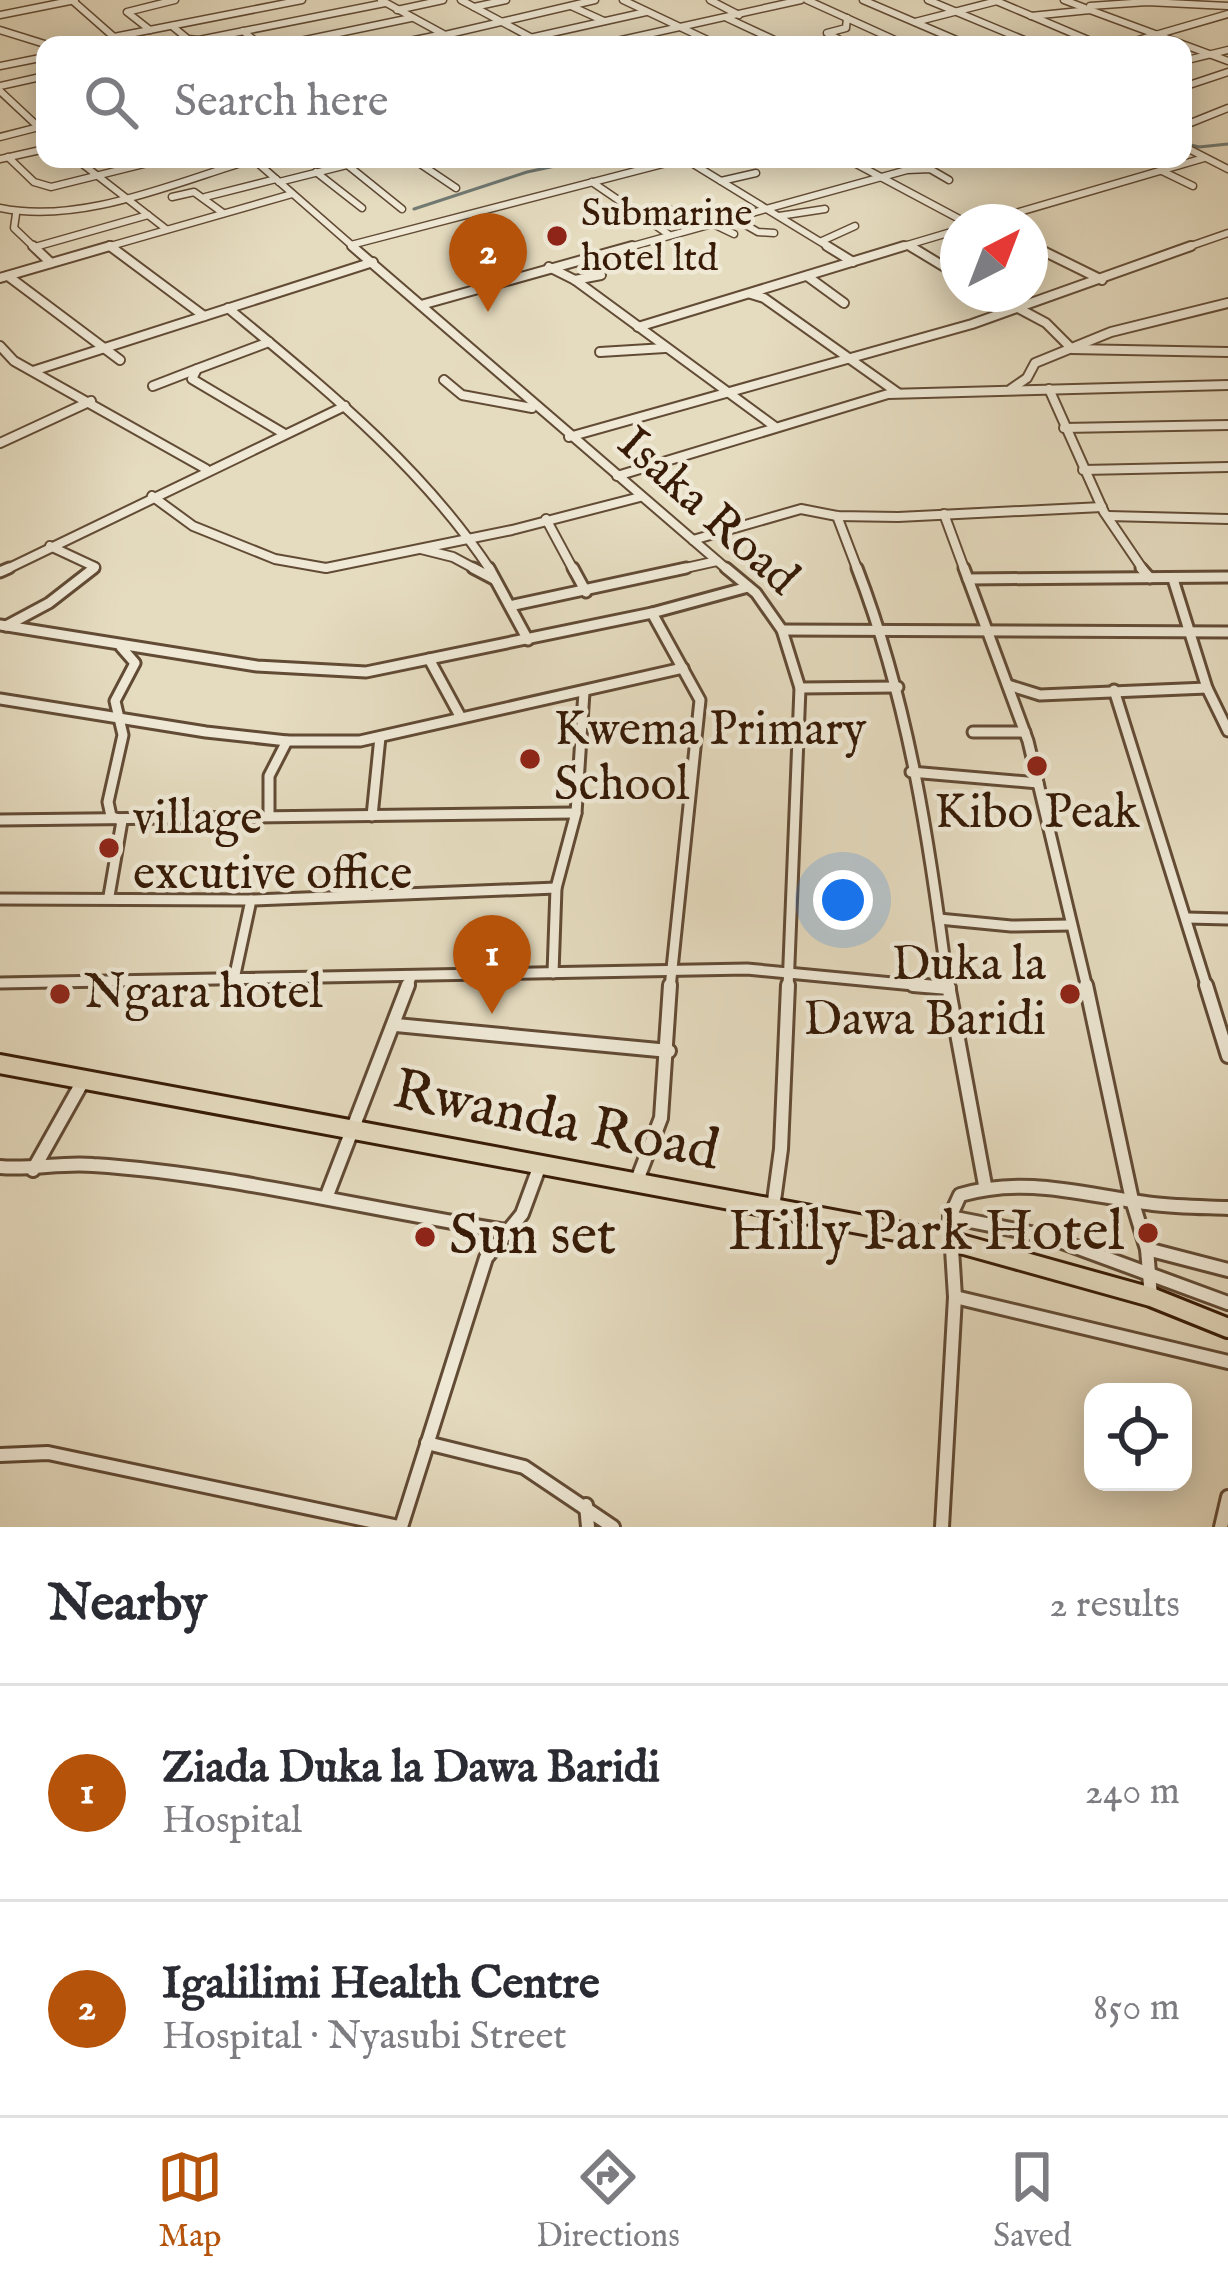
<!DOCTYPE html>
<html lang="en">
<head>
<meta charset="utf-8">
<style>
	:root { --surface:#fff; --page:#f2f2f3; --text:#2b2b33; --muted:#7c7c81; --line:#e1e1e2; --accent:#b45309 }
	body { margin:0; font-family:"IM FELL English",serif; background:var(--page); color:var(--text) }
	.controls { position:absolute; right:36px; bottom:36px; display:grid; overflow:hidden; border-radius:24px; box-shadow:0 6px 30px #0003 }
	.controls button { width:108px; height:108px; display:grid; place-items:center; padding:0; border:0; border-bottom:3px solid var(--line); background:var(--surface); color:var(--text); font:60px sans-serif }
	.compass { position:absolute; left:940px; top:204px; width:108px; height:108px; border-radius:50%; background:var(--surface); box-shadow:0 6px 30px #0003; rotate:42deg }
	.you { position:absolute; left:843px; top:900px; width:42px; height:42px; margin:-30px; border:9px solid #fff; border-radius:50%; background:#1a73e8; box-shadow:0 0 0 18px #1a73e833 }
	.badge { display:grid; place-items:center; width:78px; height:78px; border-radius:50%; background:var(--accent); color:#fff; font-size:39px; font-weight:700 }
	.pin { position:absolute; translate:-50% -99px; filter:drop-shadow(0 3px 6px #0008) }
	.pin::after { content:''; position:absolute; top:63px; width:42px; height:36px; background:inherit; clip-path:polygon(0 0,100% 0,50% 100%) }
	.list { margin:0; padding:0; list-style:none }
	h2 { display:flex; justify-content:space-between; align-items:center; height:156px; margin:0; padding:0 48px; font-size:51px }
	h2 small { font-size:39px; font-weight:400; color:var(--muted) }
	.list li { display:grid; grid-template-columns:78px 1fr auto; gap:36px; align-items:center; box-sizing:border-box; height:216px; padding:0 48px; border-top:3px solid var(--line) }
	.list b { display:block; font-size:45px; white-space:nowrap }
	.list p { margin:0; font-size:39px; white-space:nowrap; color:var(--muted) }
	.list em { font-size:39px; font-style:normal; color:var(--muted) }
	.icon { flex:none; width:66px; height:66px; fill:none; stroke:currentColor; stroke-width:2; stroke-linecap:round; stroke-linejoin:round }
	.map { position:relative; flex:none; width:1228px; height:1527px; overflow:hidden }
	.search { position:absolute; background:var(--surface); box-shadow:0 6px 30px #0003; left:36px; right:36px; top:36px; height:132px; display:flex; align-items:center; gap:30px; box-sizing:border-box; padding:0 42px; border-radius:24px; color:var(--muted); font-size:45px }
	.sheet { height:588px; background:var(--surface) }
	nav { display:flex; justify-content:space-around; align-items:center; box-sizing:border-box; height:168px; border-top:3px solid var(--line); background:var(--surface); font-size:33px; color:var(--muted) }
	nav a { display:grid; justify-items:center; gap:6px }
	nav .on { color:var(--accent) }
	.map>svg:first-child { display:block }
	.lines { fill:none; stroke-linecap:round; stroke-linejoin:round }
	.stream { stroke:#727a73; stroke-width:3 }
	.minor-far3-casing { stroke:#624b35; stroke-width:9 }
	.minor-far2-casing { stroke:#624b35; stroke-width:12 }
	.minor-far1-casing { stroke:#624b35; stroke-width:15 }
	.minor-casing { stroke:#624b35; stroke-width:18 }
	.highway-casing { stroke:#371b07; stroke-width:24 }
	.minor-far3 { stroke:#eee8d5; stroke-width:6 }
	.minor-far2 { stroke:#eee8d5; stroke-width:8 }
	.minor-far1 { stroke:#eee8d5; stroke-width:9 }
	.minor { stroke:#eee8d5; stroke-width:12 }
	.highway { stroke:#e5dbbf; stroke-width:18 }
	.poi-dot { fill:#8f2418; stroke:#eee8d5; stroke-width:4.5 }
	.labels { text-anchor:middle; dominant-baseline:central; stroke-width:9; stroke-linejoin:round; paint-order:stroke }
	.far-poi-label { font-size:39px; fill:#371b07; stroke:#eee8d5; text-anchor:start }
	.street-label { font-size:48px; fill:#371b07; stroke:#eee8d5 }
	.poi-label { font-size:48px; fill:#371b07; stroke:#eee8d5; text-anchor:start }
	.near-street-label { font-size:57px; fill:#371b07; stroke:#eee8d5 }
	.near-poi-label { font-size:57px; fill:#371b07; stroke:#eee8d5; text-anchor:end }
</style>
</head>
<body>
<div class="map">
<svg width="1228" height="1527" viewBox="0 0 1228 1527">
	<rect width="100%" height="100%" fill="#e5dbbf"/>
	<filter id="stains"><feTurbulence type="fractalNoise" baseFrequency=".00167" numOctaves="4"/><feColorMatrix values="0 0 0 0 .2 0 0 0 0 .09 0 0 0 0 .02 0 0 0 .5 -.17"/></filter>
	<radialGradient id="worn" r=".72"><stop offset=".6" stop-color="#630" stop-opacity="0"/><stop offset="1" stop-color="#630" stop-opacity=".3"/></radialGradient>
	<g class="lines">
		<g class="stream">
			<polyline points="1183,143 1199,147 1228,144"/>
			<polyline points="784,159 816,159"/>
			<polyline points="414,209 527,172 588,159"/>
		</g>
		<g class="minor-far3-casing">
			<g id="minor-far3">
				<polyline points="381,0 445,35 595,0"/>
				<polyline points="461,0 545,45"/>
				<polyline points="623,0 718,45"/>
				<polyline points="710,0 739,15"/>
				<polyline points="807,0 906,45"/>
				<polyline points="863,0 968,45"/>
				<polyline points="928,0 1036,45"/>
				<polyline points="994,0 1100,45"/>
				<polyline points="1064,0 1085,8"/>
				<polyline points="73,1 123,45"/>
				<polyline points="571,6 604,21"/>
				<polyline points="1090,6 1147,2 1228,6"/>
				<polyline points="474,7 506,0"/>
				<polyline points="397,10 443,0"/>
				<polyline points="0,15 75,0"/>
				<polyline points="1031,16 1090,10 1228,61"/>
				<polyline points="727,18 785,45"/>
				<polyline points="847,18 846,28 827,33 849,45"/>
				<polyline points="915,22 997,1"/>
				<polyline points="172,26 188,39 199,40 385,3"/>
				<polyline points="0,30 48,45"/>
				<polyline points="150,30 127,12 175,0"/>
				<polyline points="243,31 260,45"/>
				<polyline points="114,37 302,0"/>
				<polyline points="281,45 411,18"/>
				<polyline points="390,45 439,35 456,45"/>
				<polyline points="498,45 646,12"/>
				<polyline points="599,45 801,0"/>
				<polyline points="1121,45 1228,14"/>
				<polyline points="1183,61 1228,50"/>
				<polyline points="0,66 45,57"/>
				<polyline points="0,86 45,76"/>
				<polyline points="1183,87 1228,72"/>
				<polyline points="0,91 45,133"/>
				<polyline points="1183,126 1228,108"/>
				<polyline points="0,137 39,127"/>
				<polyline points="1183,146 1228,169"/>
				<polyline points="8,157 34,182 51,187 164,159"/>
				<polyline points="0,159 45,149"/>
				<polyline points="76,159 166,229"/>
				<polyline points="253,159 356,249"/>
				<polyline points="340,159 402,209"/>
				<polyline points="413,159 456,188"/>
				<polyline points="685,159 832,249"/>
				<polyline points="847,159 965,222"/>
				<polyline points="1162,171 1193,186"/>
				<polyline points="316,172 362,208"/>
				<polyline points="721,181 756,173"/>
				<polyline points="279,182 371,159"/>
				<polyline points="592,182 668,234"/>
				<polyline points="172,197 194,192 223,213"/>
				<polyline points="205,197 276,179"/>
				<path d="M0,208C82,225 176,182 254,159"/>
				<polyline points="669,209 663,214 686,228"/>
				<polyline points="16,214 14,228 36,249"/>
				<polyline points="730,216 758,232 774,233"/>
				<polyline points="779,216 825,209"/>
				<polyline points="709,222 734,234"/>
				<polyline points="985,222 1204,158"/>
				<polyline points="822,241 855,226"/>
				<polyline points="351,245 682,159"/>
				<polyline points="908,245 915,249"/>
				<polyline points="1030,245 1039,249"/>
				<polyline points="110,246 114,249"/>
				<polyline points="35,247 148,215"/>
				<polyline points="100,249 292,194"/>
				<polyline points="622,249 907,170 930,169 949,180"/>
				<polyline points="894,249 958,230"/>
				<polyline points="1182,249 1228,233"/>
			</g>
		</g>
		<g class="minor-far2-casing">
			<g id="minor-far2">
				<polyline points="33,246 51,263"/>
				<polyline points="110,246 204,316"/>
				<polyline points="352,246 729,571"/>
				<polyline points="827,246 853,262"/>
				<polyline points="910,246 958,275"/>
				<polyline points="1033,246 1102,280"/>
				<polyline points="549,267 575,280 774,426"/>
				<polyline points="8,276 120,360"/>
				<polyline points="807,276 844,303"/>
				<polyline points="0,278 110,246"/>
				<polyline points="575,280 601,275"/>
				<polyline points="751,294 764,298 898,393"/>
				<polyline points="995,294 1023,307"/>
				<polyline points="421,305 632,246"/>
				<path d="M228,308C323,387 422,466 491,571"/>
				<polyline points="1018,308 1046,323 1072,349 1228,352"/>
				<polyline points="638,327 904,246"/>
				<polyline points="269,342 197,369 192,379 283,433"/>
				<polyline points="0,346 14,361 206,469"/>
				<polyline points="600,352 665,348"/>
				<polyline points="33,371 373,262"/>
				<polyline points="444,380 462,395 532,408"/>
				<polyline points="153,386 197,369"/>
				<polyline points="1011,389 1027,378 1035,363 1111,332 1228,303"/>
				<polyline points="1049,389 1104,512 1144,571"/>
				<polyline points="1064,428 1228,425"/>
				<polyline points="569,437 972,324 1191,246"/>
				<polyline points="0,443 91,401"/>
				<polyline points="1083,470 1228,467"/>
				<polyline points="617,476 888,394 1228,385"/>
				<polyline points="152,496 193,526 275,559 326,568 512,530 640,497"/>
				<polyline points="944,514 965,571"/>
				<polyline points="837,516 858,571"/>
				<polyline points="1108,516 1228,519"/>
				<polyline points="546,519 574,571"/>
				<polyline points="693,540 801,509 837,516 898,517 1102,507"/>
				<polyline points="50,546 95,567 90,571"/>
				<polyline points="421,549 453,557 479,571"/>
				<polyline points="3,571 345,406"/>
				<polyline points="672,571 717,561"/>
			</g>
		</g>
		<g class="minor-far1-casing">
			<g id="minor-far1">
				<polyline points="473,568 494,579"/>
				<polyline points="489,568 528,640"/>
				<polyline points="573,568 586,592"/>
				<polyline points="726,568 756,593 782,630 800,688 788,988"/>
				<path d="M857,568C909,703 930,845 948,988"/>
				<polyline points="964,568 1028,741 1087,988"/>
				<polyline points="1141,568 1150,578"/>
				<polyline points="0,572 9,568"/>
				<polyline points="968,579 1228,577"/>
				<polyline points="1173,579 1207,688 1228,731"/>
				<polyline points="514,605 686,568"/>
				<polyline points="652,613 700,700 670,988"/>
				<polyline points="0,625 257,666 366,672 652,613 748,587"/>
				<polyline points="6,626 49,603 94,568"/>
				<polyline points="782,630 1228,632"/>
				<polyline points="429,659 460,716"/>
				<polyline points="1008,685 1040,695 1207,688"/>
				<polyline points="800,688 898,687"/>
				<polyline points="1114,690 1207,988"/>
				<polyline points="0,699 206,732 287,741 360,741 683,668"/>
				<polyline points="973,732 1025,732"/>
				<polyline points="911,772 1038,783"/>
				<polyline points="269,816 269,776 287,741"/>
				<polyline points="372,816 380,737"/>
				<polyline points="0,820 576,813"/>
				<polyline points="109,896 122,821 111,816 108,802 123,735 115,701 135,663 121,647"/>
				<polyline points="0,899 251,900 556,888"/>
				<polyline points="1187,918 1228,919"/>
				<polyline points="939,919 1011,926 1071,925"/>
				<polyline points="553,973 556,888 576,813 584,692"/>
				<polyline points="234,979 251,900"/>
				<polyline points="0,983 747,969 945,988"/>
				<polyline points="407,988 411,977"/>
			</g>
		</g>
		<g class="minor-casing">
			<g id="minor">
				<polyline points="913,985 949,988"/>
				<polyline points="948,985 985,1185"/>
				<polyline points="1086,985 1132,1200 1147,1249 1151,1297"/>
				<polyline points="1206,985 1228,1056"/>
				<polyline points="396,1025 669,1051"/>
				<path d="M0,1167C31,1170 62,1162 93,1165C231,1174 369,1210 506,1231"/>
				<polyline points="33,1170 83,1081"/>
				<polyline points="636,1183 661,1118 670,985"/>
				<polyline points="326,1198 408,985"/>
				<polyline points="773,1208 781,1149 788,985"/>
				<polyline points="950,1217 1046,1236 1228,1303"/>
				<polyline points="1147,1249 1228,1270"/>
				<polyline points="955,1297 1228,1362"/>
				<polyline points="427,1443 524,1467 613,1527"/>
				<polyline points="0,1455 48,1453 399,1527"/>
				<polyline points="586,1505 588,1527"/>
				<polyline points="401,1527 486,1258 522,1214 540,1165"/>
				<path d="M942,1527L955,1297L950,1217L960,1195C1027,1175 1087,1196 1153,1204C1178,1207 1203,1207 1228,1208"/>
				<polyline points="1221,1527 1228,1497"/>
			</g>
		</g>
		<g class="highway-casing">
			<polyline id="highway" points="0,1064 950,1241 1151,1297 1228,1328"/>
		</g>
		<use href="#minor-far3" class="minor-far3"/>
		<use href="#minor-far2" class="minor-far2"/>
		<use href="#minor-far1" class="minor-far1"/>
		<use href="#minor" class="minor"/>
		<use href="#highway" class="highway"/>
	</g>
	<g class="poi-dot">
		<circle cx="557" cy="236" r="12"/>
		<circle cx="530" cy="759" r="12"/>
		<circle cx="1037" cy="766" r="12"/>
		<circle cx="109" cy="848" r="12"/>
		<circle cx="60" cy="994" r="12"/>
		<circle cx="1070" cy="994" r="12"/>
		<circle cx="1148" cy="1233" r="12"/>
		<circle cx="425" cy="1237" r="12"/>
	</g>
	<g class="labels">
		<g class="far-poi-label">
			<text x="581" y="214">Submarine<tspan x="581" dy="45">hotel ltd</tspan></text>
		</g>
		<g class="street-label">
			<text transform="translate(707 512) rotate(42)">Isaka Road</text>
		</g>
		<g class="poi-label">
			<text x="554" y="731">Kwema Primary<tspan x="554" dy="55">School</tspan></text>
			<text x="1037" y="814" text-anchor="middle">Kibo Peak</text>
			<text x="133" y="820">village<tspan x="133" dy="55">excutive office</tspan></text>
			<text x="1046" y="966" text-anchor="end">Duka la<tspan x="1046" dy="55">Dawa Baridi</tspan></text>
			<text x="84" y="994">Ngara hotel</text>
		</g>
		<g class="near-street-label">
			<text transform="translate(556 1122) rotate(11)">Rwanda Road</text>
		</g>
		<g class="near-poi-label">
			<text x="1124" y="1233">Hilly Park Hotel</text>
			<text x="449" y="1237" text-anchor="start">Sun set</text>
		</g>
	</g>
	<rect width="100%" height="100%" filter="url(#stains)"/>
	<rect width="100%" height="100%" fill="url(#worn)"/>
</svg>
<div class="controls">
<button><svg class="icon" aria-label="locate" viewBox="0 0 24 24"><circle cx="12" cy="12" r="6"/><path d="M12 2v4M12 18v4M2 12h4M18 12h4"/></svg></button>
</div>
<svg class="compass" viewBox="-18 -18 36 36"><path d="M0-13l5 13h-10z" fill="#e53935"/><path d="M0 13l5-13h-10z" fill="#7c7c81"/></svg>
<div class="you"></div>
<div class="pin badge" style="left:492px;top:1014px">1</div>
<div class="pin badge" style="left:488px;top:312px">2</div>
<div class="search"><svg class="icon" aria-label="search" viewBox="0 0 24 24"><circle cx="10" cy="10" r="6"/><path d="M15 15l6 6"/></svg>Search here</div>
</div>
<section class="sheet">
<h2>Nearby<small>2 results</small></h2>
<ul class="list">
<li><span class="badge">1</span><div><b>Ziada Duka la Dawa Baridi</b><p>Hospital</p></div><em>240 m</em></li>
<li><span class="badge">2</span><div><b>Igalilimi Health Centre</b><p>Hospital · Nyasubi Street</p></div><em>850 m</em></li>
</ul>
</section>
<nav>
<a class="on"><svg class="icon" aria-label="map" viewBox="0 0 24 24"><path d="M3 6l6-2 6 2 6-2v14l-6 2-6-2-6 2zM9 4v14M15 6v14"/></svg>Map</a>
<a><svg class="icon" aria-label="directions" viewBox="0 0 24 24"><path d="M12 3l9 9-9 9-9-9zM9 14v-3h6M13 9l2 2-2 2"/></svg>Directions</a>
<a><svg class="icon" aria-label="saved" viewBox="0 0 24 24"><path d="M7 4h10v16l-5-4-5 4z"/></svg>Saved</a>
</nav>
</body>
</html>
